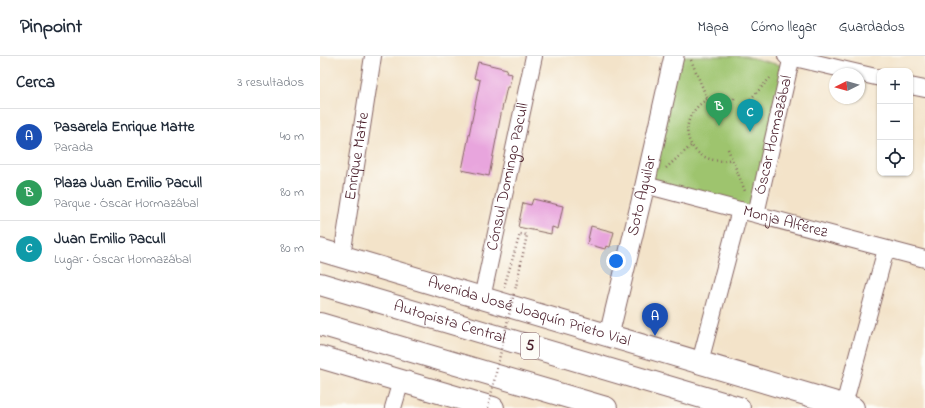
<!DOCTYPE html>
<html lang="es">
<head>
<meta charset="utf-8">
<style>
	:root { --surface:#fff; --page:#f2f2f3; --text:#1f2937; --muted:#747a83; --line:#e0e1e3; --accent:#d1495b }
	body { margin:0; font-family:"Indie Flower",sans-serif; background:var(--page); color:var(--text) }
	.controls { position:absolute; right:12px; top:12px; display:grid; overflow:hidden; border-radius:8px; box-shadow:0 1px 3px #0004 }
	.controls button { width:36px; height:36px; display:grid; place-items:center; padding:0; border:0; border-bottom:1px solid var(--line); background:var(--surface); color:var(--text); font:20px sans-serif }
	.compass { position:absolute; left:509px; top:12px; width:36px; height:36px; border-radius:50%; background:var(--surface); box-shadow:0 1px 3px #0004; rotate:265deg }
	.you { position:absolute; left:296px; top:205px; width:14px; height:14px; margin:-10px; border:3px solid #fff; border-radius:50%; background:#1a73e8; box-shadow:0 0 0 6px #1a73e833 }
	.badge { display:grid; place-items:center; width:26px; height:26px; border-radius:50%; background:var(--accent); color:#fff; font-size:13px; font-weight:700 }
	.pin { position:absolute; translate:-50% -33px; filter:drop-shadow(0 1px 2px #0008) }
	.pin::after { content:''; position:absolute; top:21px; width:14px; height:12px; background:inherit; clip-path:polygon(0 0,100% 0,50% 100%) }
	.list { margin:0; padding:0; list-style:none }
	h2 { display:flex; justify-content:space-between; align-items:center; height:52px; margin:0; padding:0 16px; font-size:17px }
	h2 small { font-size:13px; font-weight:400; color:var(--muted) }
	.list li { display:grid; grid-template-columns:26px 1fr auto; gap:12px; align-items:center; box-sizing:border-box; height:56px; padding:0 16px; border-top:1px solid var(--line) }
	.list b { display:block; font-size:15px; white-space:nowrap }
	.list p { margin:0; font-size:13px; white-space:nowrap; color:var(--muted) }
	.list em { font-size:13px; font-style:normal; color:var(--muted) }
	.icon { flex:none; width:22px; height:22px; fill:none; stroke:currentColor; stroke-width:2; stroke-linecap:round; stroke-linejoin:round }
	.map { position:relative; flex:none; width:605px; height:352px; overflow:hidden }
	header { display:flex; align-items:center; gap:24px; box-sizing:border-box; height:56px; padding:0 20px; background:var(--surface); border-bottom:1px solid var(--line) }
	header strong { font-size:19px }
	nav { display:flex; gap:22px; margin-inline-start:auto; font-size:14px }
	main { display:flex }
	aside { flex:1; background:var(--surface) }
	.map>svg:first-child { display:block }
	.green { fill:#9ec46e; stroke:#74724c }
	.building { fill:#e8a5dd }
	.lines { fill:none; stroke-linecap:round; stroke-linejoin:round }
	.minor-casing { stroke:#856462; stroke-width:18 }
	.tertiary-casing { stroke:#856462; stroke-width:21 }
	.secondary-casing { stroke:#856462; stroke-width:24 }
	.motorway-casing { stroke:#856462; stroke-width:24 }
	.path { stroke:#856462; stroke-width:2.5; stroke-dasharray:1 3; stroke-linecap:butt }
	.minor { stroke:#fff; stroke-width:16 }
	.tertiary { stroke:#fff; stroke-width:19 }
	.secondary { stroke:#fff; stroke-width:22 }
	.motorway { stroke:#fff; stroke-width:22 }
	.path-bridge { stroke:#856462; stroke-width:2.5; stroke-dasharray:1 3; stroke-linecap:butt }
	.labels { text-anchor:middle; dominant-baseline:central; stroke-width:3; stroke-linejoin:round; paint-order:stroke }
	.shield { fill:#fdfcf7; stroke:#806168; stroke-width:1 }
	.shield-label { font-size:15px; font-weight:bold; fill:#4a1f2b }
	.street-label { font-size:16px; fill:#4a1f2b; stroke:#fdfcf7 }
</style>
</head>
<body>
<header>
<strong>Pinpoint</strong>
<nav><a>Mapa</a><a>Cómo llegar</a><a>Guardados</a></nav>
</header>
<main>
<aside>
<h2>Cerca<small>3 resultados</small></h2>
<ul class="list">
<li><span class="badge" style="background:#1a4fb4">A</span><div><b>Pasarela Enrique Matte</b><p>Parada</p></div><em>40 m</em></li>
<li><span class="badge" style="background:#2e9e5b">B</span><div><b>Plaza Juan Emilio Pacull</b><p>Parque · Óscar Hormazábal</p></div><em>80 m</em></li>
<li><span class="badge" style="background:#0f9aa8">C</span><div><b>Juan Emilio Pacull</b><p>Lugar · Óscar Hormazábal</p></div><em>80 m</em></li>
</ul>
</aside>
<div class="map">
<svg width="605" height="352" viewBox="0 0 605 352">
	<rect width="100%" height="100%" fill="#fdfcf7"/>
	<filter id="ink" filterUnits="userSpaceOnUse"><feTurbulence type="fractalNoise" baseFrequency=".025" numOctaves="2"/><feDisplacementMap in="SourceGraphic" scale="8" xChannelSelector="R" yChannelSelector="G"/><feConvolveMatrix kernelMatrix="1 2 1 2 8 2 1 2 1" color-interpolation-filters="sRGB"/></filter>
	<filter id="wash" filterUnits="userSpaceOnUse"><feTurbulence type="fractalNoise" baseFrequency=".012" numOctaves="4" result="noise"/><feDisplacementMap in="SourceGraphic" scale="16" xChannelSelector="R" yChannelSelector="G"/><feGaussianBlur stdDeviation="0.9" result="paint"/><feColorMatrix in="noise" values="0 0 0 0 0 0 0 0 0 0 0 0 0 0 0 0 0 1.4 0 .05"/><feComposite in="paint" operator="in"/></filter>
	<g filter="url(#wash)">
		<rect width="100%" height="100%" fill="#f3e3c9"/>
		<polygon class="green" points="358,0 425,0 471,12 432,155 329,127"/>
		<g id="blocks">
			<g class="building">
				<polygon points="158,6 187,13 186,17 192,18 189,31 187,31 182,53 169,120 142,114 160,24 154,22"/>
				<polygon points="213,143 243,150 238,173 232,171 231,178 198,171 203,147 211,149"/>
				<polygon points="271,170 294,176 290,191 286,190 285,193 267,188"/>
			</g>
		</g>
	</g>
	<g filter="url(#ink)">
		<use href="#blocks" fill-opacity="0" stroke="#856462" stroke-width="1"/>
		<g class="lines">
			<g class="minor-casing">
				<g id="minor">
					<polyline points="466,0 560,22"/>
					<polyline points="590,30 605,33"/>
					<path id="s1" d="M325,129L605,203"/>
					<path id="s2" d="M436,158L472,0"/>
					<path id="s3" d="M22,200L53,0"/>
					<path id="s4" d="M162,242L214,0"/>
					<polyline points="380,306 420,154"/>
					<polyline points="524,349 566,193"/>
					<polyline points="73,352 81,325"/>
				</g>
			</g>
			<g class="tertiary-casing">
				<g id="tertiary">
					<path id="s5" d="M289,279L325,129L354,0"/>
				</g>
			</g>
			<g class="secondary-casing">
				<g id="secondary">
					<path id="s6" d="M0,194L533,352"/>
					<polyline points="0,301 173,352"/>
				</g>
			</g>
			<g class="motorway-casing">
				<g id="motorway">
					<path id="s7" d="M0,228L419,352"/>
					<polyline points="0,268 286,352"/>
				</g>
			</g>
			<g class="path">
				<polyline points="371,4 392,54"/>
				<path d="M387,43C380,48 374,53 370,61C359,89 385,111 412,103"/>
				<polyline points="414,43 415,41"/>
				<polyline points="425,49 450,22"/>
				<polyline points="408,93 425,135"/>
				<polyline points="346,112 372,89"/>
				<polyline points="184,231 200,178 207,179 195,235"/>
			</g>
			<use href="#minor" class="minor"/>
			<use href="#tertiary" class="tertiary"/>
			<use href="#secondary" class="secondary"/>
			<use href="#motorway" class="motorway"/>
			<polyline class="path-bridge" points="168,352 194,237"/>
		</g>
	</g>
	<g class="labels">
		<rect class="shield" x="201" y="277" width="18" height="26" rx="3"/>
		<g class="shield-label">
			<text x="210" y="290">5</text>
		</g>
		<g class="street-label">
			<text stroke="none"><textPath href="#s2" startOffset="81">Óscar Hormazábal</textPath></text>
			<text stroke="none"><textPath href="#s3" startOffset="101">Enrique Matte</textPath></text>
			<text stroke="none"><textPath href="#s4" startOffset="124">Cónsul Domingo Pacull</textPath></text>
			<text stroke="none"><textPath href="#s5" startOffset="143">Soto Aguilar</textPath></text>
			<text stroke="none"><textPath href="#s1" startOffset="145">Monja Alférez</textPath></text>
			<text stroke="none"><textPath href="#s6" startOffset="218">Avenida José Joaquín Prieto Vial</textPath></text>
			<text stroke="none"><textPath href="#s7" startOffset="135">Autopista Central</textPath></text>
		</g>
	</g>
</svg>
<div class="controls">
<button>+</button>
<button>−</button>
<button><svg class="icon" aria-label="locate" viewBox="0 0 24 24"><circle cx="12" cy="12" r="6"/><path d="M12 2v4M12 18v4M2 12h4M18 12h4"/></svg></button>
</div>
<svg class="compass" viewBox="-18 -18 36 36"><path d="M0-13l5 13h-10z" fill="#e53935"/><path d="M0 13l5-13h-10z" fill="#747a83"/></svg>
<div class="you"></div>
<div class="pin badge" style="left:335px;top:280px;background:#1a4fb4">A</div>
<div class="pin badge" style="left:399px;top:70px;background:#2e9e5b">B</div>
<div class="pin badge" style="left:430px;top:76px;background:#0f9aa8">C</div>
</div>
</main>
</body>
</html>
